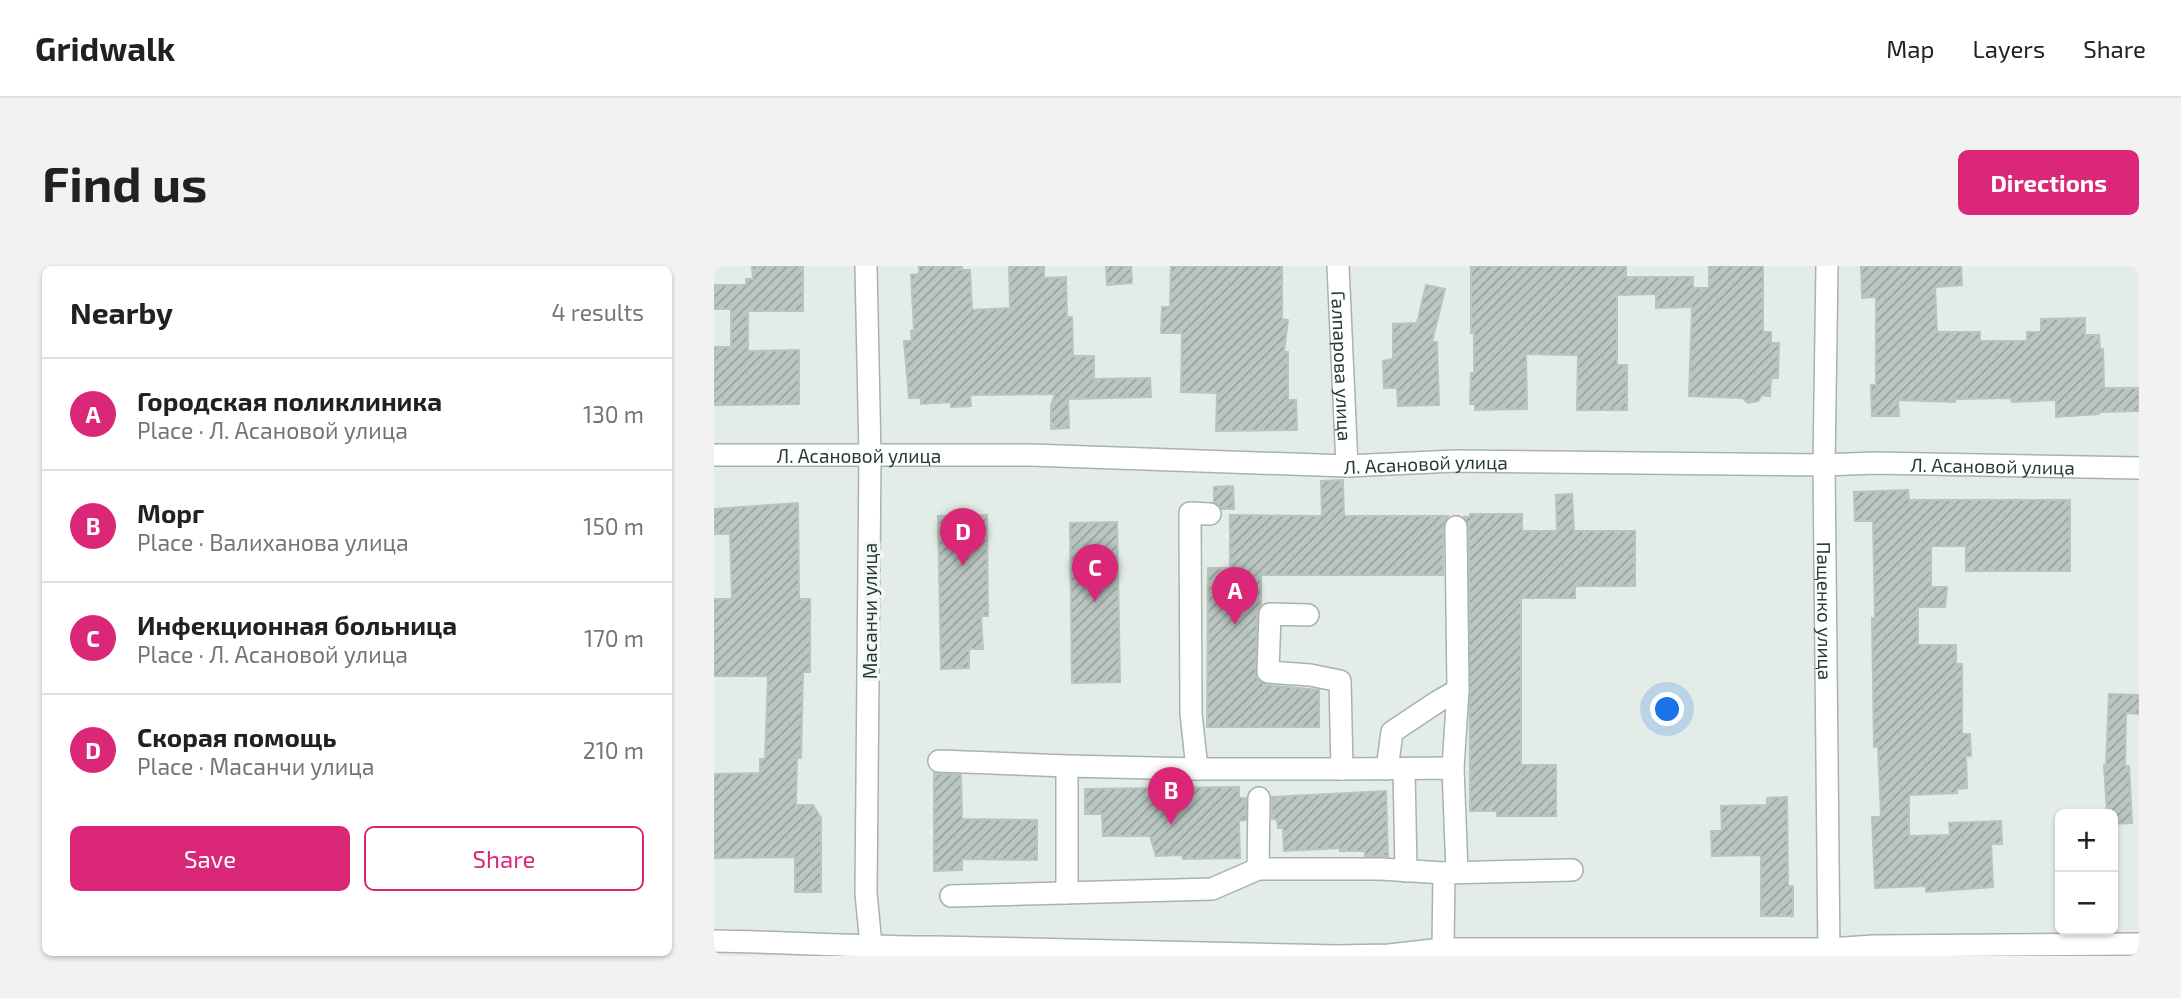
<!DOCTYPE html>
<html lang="en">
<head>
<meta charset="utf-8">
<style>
	:root { --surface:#fff; --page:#f2f2f2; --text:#202124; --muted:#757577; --line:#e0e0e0; --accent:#db2777 }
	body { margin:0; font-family:"Exo 2",sans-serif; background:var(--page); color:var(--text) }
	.controls { position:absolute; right:21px; bottom:21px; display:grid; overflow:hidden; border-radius:10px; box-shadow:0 2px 5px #0004 }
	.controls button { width:63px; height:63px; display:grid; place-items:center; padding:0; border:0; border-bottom:2px solid var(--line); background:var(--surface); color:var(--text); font:35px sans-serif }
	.you { position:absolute; left:954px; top:444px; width:24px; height:24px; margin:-18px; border:5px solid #fff; border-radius:50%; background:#1a73e8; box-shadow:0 0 0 10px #1a73e833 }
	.badge { display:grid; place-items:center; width:46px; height:46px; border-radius:50%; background:var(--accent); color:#fff; font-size:23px; font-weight:700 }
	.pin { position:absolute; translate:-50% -58px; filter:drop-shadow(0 2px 4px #0008) }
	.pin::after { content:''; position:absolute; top:37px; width:24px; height:21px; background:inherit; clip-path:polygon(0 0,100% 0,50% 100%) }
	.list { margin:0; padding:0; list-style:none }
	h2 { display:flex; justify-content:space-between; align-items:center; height:91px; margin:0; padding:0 28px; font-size:30px }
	h2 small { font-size:23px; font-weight:400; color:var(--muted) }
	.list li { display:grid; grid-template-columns:46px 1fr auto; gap:21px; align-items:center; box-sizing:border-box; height:112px; padding:0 28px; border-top:2px solid var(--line) }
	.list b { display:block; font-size:26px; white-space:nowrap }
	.list p { margin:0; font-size:23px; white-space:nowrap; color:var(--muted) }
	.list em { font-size:23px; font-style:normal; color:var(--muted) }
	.actions { display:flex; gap:14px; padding:21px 28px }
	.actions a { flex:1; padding:16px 0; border:2px solid var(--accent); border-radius:10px; text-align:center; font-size:24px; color:var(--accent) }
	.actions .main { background:var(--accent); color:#fff }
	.map { position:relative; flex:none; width:1425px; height:690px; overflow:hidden; border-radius:10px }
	header { display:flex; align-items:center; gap:42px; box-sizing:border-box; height:98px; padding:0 35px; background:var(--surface); border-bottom:2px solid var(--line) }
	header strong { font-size:33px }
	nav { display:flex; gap:38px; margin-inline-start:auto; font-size:24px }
	.intro { display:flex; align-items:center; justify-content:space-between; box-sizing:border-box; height:168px; padding:0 42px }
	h1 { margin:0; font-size:49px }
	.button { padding:18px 32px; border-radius:10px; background:var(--accent); color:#fff; font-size:24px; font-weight:700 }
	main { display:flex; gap:42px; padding:0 42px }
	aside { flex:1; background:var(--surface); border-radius:10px; box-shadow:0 2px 5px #0004 }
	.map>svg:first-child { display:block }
	.building { fill:url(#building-hatch); stroke:#b7c5be; stroke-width:2 }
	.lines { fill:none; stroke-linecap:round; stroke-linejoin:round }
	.minor-casing { stroke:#a7b3ae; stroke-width:24 }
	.minor { stroke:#fff; stroke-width:21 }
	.labels { text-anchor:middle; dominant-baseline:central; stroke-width:7; stroke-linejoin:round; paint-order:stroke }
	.street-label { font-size:19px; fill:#263b34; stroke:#f4f9f6 }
</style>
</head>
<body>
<header>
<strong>Gridwalk</strong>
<nav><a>Map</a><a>Layers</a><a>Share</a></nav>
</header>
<div class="intro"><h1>Find us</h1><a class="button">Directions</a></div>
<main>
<aside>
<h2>Nearby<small>4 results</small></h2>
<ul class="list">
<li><span class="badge">A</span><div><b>Городская поликлиника</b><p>Place · Л. Асановой улица</p></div><em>130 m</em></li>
<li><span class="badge">B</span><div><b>Морг</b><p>Place · Валиханова улица</p></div><em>150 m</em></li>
<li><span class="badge">C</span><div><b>Инфекционная больница</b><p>Place · Л. Асановой улица</p></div><em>170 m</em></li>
<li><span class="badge">D</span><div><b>Скорая помощь</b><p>Place · Масанчи улица</p></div><em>210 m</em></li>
</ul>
<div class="actions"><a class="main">Save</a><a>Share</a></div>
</aside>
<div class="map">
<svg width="1425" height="690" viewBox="0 0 1425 690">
	<defs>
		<pattern id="building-hatch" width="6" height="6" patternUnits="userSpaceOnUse" patternTransform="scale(1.75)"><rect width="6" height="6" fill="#bac6c1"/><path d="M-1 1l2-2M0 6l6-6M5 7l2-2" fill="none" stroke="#97a29e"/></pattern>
	</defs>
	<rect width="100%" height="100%" fill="#e4ece8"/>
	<g class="building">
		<polygon points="38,0 89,0 89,45 34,45 34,85 85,84 85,138 0,139 0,81 17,81 17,43 0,43 0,19 32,19 32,13 39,13"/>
		<polygon points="205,0 248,0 248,4 256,4 258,44 296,42 295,0 330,0 330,12 352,11 353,51 358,51 359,90 380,90 380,113 436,112 437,131 354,133 355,162 337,163 337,139 341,128 256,129 257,140 237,141 237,136 207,138 207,132 195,132 190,75 198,75 197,65 200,64 197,9 205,8"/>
		<polygon points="392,0 417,0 418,17 393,19"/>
		<polygon points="457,0 568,0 568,53 574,54 570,86 574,86 574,134 582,134 583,164 502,165 503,127 467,126 468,67 447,67 448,41 456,41"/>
		<polygon points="757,0 912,0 912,11 979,11 979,22 995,22 995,0 1049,0 1049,66 1057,66 1057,77 1065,77 1064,112 1057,112 1056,130 1048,129 1044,135 1034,137 1028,132 975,130 978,41 942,42 942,28 903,29 903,99 913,99 913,144 863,144 864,89 812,88 813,143 761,144 761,138 756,138 757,107 760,107 760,67 757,67"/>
		<polygon points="1147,0 1247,0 1248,19 1221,21 1223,66 1266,66 1266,75 1313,75 1313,66 1327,66 1327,53 1371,52 1371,69 1385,69 1386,83 1389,83 1390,122 1425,122 1425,145 1385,146 1385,148 1342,151 1342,134 1298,136 1297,132 1241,133 1241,136 1184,134 1185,150 1158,150 1157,119 1162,119 1162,31 1148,32"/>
		<polygon points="712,19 731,23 718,76 723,76 725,139 684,140 683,122 670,122 669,95 679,93 679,58 703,57"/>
		<polygon points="629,214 630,250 734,250 729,261 729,309 547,309 547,339 543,348 542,411 552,419 605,424 605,461 493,461 494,302 516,302 516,249 608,250 607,215"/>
		<polygon points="519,220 520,243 508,243 500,236 500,221"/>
		<polygon points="1194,224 1195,234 1356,234 1356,305 1252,305 1252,280 1217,280 1217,321 1233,321 1231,341 1204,341 1204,379 1242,379 1242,398 1248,398 1248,468 1256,468 1257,490 1252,490 1253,522 1243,523 1243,527 1195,529 1195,570 1236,569 1235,557 1287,555 1288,578 1277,578 1279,621 1212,626 1212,620 1161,622 1158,551 1167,551 1164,480 1160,481 1158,352 1161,352 1159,255 1141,255 1140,226"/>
		<polygon points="858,228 860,265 921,265 921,320 861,320 861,332 807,332 807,499 842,499 842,550 783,550 783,545 756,545 755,261 750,251 756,251 756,248 808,248 808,265 843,265 842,229"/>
		<polygon points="84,237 85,333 96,333 96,406 89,406 87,492 83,492 82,539 99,539 107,552 107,626 81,626 81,591 0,592 0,508 46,507 46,493 51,493 54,410 0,410 0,333 18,333 16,268 0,268 0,243"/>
		<polygon points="273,249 274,350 267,350 269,383 255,383 255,402 227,403 224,250"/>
		<polygon points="403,256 406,416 358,417 356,257"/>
		<polygon points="1395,428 1425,429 1425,448 1412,447 1411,500 1415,500 1418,557 1399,558 1399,548 1393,548 1390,499 1392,499"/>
		<polygon points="220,507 247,509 248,553 323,554 323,594 248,593 248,604 220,605"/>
		<polygon points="525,521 525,532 532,532 532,554 525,555 526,592 469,593 468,589 442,590 436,570 389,570 388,548 371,548 371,523"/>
		<polygon points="672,525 674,590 651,590 651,585 626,585 626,582 570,585 569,562 564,562 563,553 558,553 558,531"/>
		<polygon points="1073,531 1074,620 1079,620 1079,650 1047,650 1047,589 998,590 997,565 1008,565 1007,540 1053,539 1053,532"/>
	</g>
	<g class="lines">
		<g class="minor-casing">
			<g id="minor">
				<polyline points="152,0 156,189 152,627 158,690"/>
				<path id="s1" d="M624,0L633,200"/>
				<path id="s2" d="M1113,0L1110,199L1115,690"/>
				<path id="s3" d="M0,189H317L633,200L741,195L1110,199L1161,197L1425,202"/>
				<polyline points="225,495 353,500"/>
				<polyline points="739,502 744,424 742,261"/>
				<polyline points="483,503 628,503 626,415 596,409 554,406 556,348 594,349"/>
				<polyline points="628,503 739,502 743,606"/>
				<polyline points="673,503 678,466 723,436 744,424"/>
				<polyline points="690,503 692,605"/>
				<polyline points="544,603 545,532"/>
				<polyline points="353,627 353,500 483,503 477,447 476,247 496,248"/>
				<polyline points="237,630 498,623 544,603 667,603 730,607"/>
				<path d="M0,675C74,676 147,681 221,681L623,690L675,689L729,683H1115L1160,680L1425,678"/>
				<polyline points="729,683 730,607 858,604"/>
			</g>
		</g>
		<use href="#minor" class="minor"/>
	</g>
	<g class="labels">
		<g class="street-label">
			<text stroke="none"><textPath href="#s1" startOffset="100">Галпарова улица</textPath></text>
			<text stroke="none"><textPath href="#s3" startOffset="145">Л. Асановой улица</textPath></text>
			<text stroke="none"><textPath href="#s3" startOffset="712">Л. Асановой улица</textPath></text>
			<text stroke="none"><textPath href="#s3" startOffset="1279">Л. Асановой улица</textPath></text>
			<text transform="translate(155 345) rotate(-90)">Масанчи улица</text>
			<text stroke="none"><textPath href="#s2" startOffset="345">Пащенко улица</textPath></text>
		</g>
	</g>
</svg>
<div class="controls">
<button>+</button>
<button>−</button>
</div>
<div class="you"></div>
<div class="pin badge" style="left:521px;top:359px">A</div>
<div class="pin badge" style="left:457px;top:559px">B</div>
<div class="pin badge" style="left:381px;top:336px">C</div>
<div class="pin badge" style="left:249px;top:300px">D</div>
</div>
</main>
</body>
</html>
